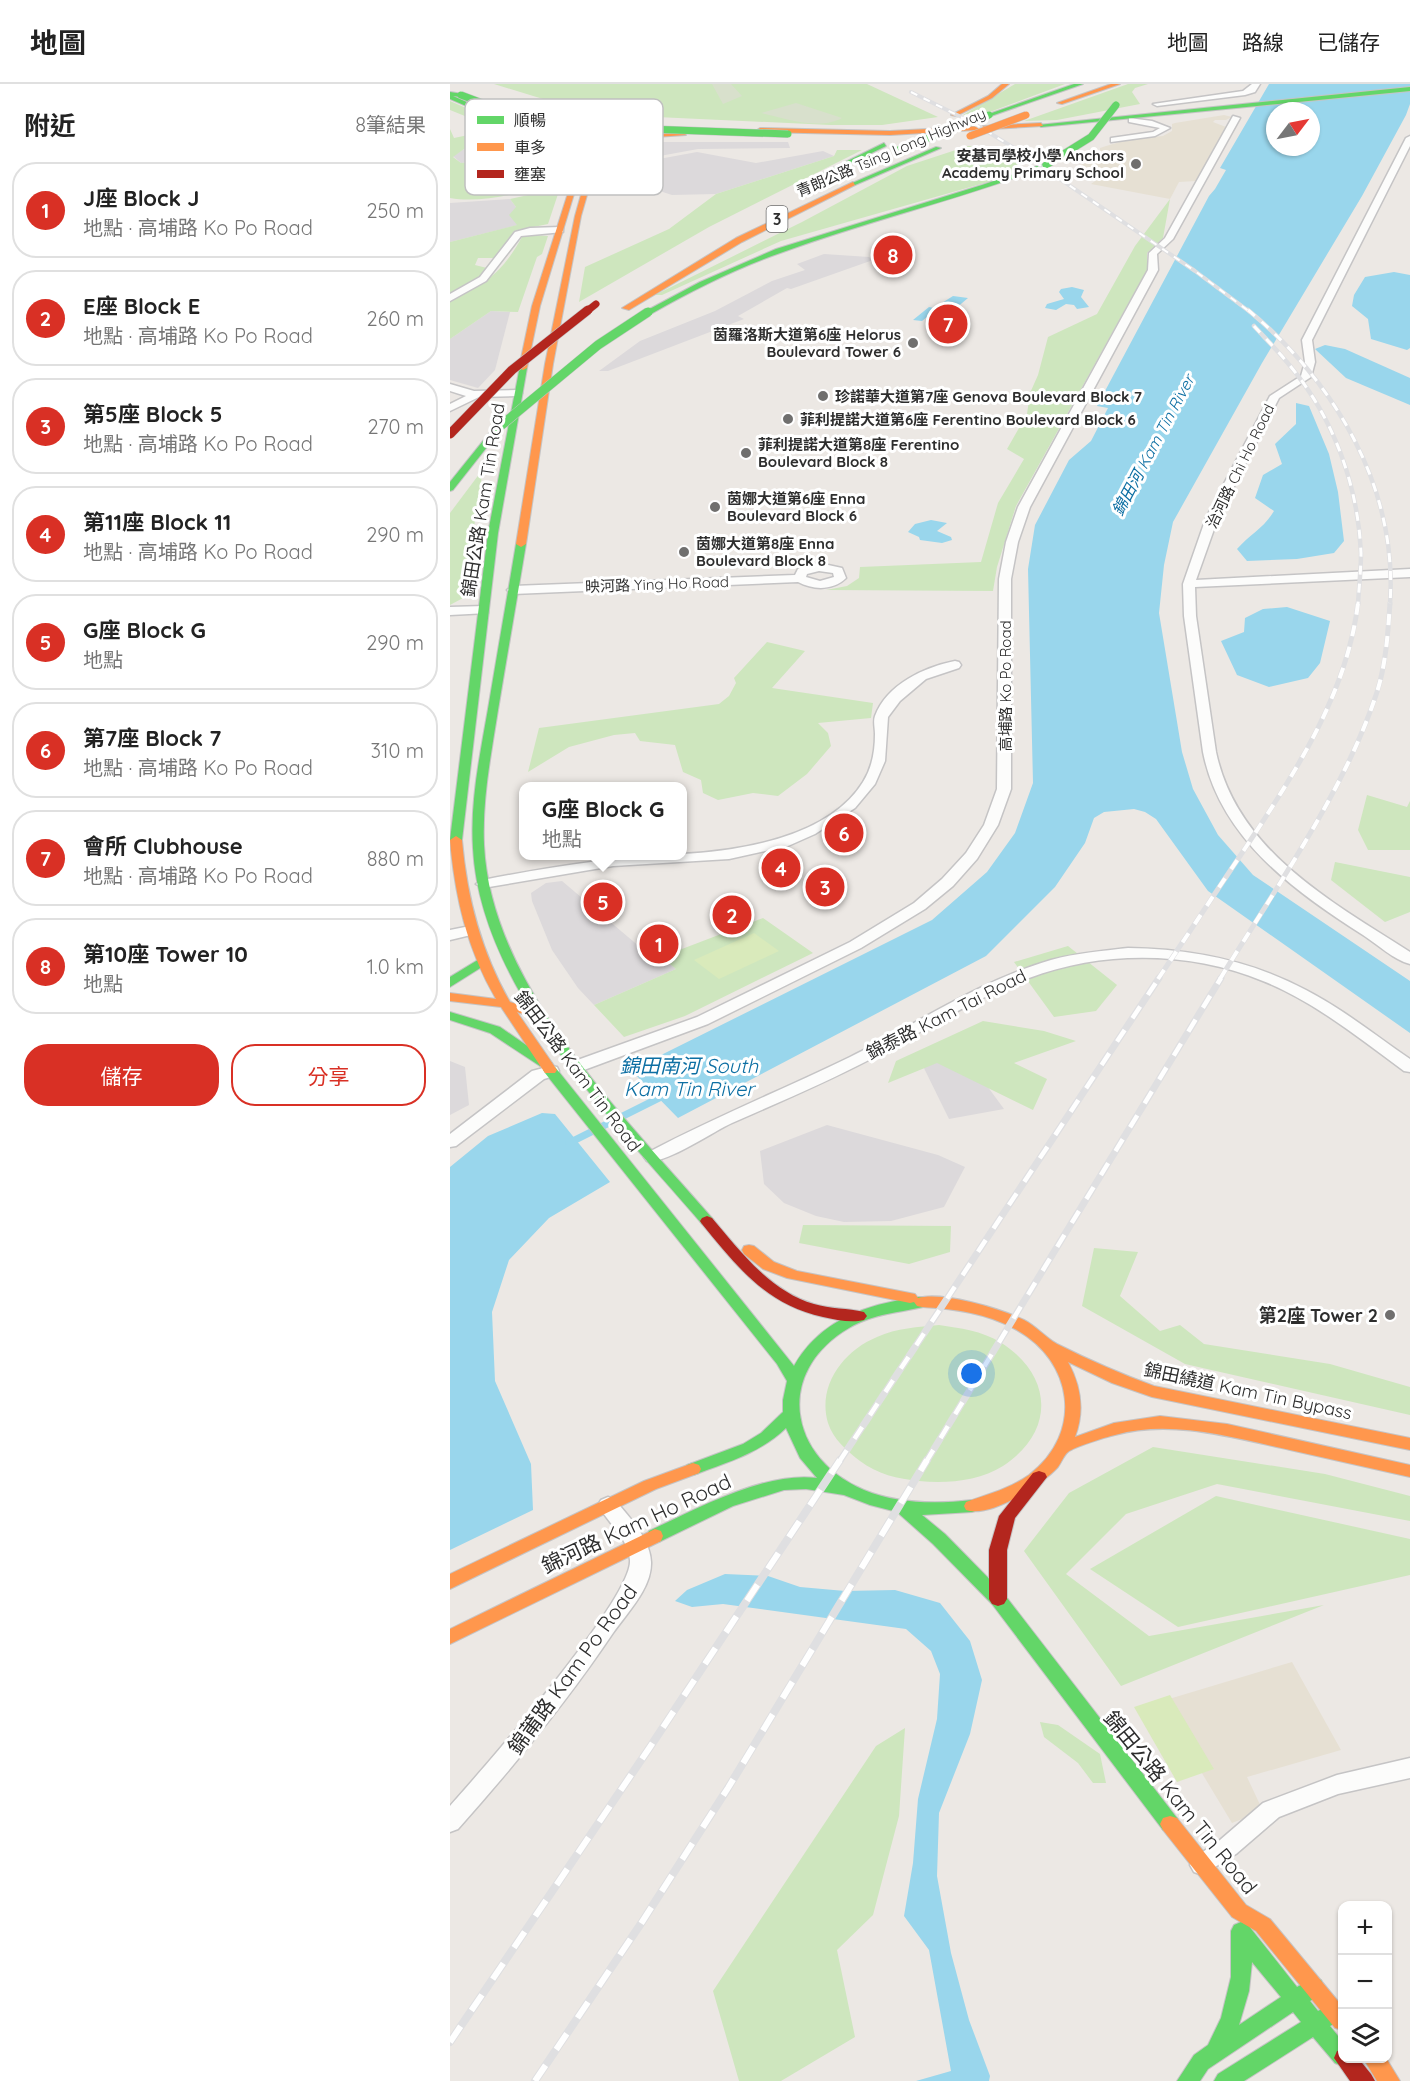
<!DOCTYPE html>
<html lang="zh-TW">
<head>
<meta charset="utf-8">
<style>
	:root { --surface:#fff; --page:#f6f6f6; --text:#222; --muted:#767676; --line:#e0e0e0; --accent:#d93025 }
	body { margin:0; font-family:Quicksand,"Noto Sans TC",sans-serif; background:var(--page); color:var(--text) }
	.controls { position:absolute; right:18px; bottom:18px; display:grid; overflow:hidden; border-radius:12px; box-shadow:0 2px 4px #0004 }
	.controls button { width:54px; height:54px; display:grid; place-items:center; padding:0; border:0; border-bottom:2px solid var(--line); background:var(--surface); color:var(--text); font:30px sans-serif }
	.compass { position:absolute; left:816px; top:18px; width:54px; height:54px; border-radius:50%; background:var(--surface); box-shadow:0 2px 4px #0004; rotate:58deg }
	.you { position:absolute; left:522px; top:1290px; width:21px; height:21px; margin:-15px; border:4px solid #fff; border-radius:50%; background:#1a73e8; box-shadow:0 0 0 9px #1a73e833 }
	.badge { display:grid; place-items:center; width:39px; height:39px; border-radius:50%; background:var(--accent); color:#fff; font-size:20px; font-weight:700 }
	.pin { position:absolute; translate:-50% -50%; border:3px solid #fff; box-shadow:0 2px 6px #0006 }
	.popup { position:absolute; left:69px; top:698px; width:168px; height:78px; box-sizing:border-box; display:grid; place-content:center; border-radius:12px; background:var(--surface); filter:drop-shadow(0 2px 4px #0005); font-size:20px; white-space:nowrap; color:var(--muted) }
	.popup b { font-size:22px; color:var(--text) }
	.popup::after { content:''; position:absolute; left:50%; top:100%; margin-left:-12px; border:12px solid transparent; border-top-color:var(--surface) }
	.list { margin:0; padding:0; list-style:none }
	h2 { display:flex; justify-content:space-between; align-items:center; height:78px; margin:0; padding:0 24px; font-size:26px }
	h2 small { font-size:20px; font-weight:400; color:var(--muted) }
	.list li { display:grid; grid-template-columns:39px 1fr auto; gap:18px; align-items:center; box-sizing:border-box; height:96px; margin:0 12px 12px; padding:0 12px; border:2px solid var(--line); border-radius:24px }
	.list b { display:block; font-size:22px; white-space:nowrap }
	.list p { margin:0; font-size:20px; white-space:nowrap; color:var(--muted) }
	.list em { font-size:20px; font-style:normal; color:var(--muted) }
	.actions { display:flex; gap:12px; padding:18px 24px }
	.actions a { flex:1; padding:14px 0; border:2px solid var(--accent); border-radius:24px; text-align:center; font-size:21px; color:var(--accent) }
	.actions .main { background:var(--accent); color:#fff }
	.icon { flex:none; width:33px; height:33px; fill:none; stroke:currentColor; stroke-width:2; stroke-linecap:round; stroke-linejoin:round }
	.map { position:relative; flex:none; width:960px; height:1997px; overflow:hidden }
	header { display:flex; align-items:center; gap:36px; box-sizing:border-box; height:84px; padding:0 30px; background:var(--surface); border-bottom:2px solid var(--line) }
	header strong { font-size:28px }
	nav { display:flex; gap:33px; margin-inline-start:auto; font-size:21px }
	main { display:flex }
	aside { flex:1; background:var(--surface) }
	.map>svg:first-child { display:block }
	.industrial { fill:#dcd9db }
	.education { fill:#e6e0d3 }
	.green { fill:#cee6be; fill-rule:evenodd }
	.cemetery { fill:#d8e0cc }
	.pitch { fill:#d9eabb }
	.water { fill:#99d6ec; fill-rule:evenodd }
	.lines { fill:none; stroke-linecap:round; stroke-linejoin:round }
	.stream { stroke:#99d6ec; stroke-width:7 }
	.street-casing { stroke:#c5c4c5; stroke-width:3 }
	.fast-casing { stroke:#c5c4c5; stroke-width:2 }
	.slow-casing { stroke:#c5c4c5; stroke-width:2 }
	.jam-casing { stroke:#c5c4c5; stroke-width:2 }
	.street { fill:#fcfcfb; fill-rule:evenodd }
	.fast { fill:#63d668; fill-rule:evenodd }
	.slow { fill:#ff974d; fill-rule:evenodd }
	.jam { fill:#b3261e; fill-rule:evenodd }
	.rail-far4-casing { stroke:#dfdfe1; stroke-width:4 }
	.rail-far3-casing { stroke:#dfdfe1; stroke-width:4.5 }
	.rail-far2-casing { stroke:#dfdfe1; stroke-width:5 }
	.rail-far1-casing { stroke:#dfdfe1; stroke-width:7 }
	.rail-casing { stroke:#dfdfe1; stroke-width:8 }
	.rail-far4 { stroke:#fff; stroke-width:2; stroke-dasharray:7; stroke-linecap:butt }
	.rail-far3 { stroke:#fff; stroke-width:3; stroke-dasharray:9; stroke-linecap:butt }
	.rail-far2 { stroke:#fff; stroke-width:4; stroke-dasharray:11; stroke-linecap:butt }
	.rail-far1 { stroke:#fff; stroke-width:4.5; stroke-dasharray:14; stroke-linecap:butt }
	.rail { stroke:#fff; stroke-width:6; stroke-dasharray:19; stroke-linecap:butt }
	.fast-bridge-far1-casing { stroke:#c5c4c5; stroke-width:8; stroke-linecap:butt }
	.fast-bridge-casing { stroke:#c5c4c5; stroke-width:10; stroke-linecap:butt }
	.slow-bridge-casing { stroke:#c5c4c5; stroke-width:8; stroke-linecap:butt }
	.jam-bridge-far1-casing { stroke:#c5c4c5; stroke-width:8; stroke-linecap:butt }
	.jam-bridge-casing { stroke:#c5c4c5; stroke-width:10; stroke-linecap:butt }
	.fast-bridge-far1 { stroke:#63d668; stroke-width:7 }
	.fast-bridge { stroke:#63d668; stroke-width:9 }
	.slow-bridge { stroke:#ff974d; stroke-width:7 }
	.jam-bridge-far1 { stroke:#b3261e; stroke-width:7 }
	.jam-bridge { stroke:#b3261e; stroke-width:9 }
	.poi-dot { fill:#706f6e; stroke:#fff; stroke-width:2 }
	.labels { text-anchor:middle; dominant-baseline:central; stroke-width:6; stroke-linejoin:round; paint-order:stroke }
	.far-street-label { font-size:15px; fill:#2e2e2e; stroke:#fff }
	.far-poi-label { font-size:15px; font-weight:bold; fill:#2e2e2e; stroke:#fff; text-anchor:start }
	.shield { fill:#fff; stroke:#6d6d6d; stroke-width:1.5 }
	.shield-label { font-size:16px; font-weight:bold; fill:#2e2e2e }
	.far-water-label { font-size:16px; font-style:italic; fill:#0d6fa3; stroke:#fff }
	.street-label { font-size:18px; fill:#2e2e2e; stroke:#fff }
	.poi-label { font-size:18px; font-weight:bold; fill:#2e2e2e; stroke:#fff; text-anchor:end }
	.water-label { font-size:20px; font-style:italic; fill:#0d6fa3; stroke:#fff }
	.near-street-label { font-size:21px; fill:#2e2e2e; stroke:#fff }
	.key { fill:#fff; stroke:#c0c0c0; stroke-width:1.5 }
	.key-label { font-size:16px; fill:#2e2e2e }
</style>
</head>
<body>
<header>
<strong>地圖</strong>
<nav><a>地圖</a><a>路線</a><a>已儲存</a></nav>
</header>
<main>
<aside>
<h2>附近<small>8筆結果</small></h2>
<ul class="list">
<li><span class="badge">1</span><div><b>J座 Block J</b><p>地點 · 高埔路 Ko Po Road</p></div><em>250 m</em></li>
<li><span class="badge">2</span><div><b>E座 Block E</b><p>地點 · 高埔路 Ko Po Road</p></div><em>260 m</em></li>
<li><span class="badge">3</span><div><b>第5座 Block 5</b><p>地點 · 高埔路 Ko Po Road</p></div><em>270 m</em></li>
<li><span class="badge">4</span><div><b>第11座 Block 11</b><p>地點 · 高埔路 Ko Po Road</p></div><em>290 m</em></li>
<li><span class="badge">5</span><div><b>G座 Block G</b><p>地點</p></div><em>290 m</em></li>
<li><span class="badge">6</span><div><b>第7座 Block 7</b><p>地點 · 高埔路 Ko Po Road</p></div><em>310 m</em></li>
<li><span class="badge">7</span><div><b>會所 Clubhouse</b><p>地點 · 高埔路 Ko Po Road</p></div><em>880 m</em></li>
<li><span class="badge">8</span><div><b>第10座 Tower 10</b><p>地點</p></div><em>1.0 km</em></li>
</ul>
<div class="actions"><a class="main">儲存</a><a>分享</a></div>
</aside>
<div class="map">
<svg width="960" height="1997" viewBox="0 0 960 1997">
	<rect width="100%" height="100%" fill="#ece8e4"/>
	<g class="industrial">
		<polygon points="205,58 338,58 340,64 248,65 166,80 179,64"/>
		<polygon points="45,59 47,62 65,60 85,72 11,79 3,72 14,65"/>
		<polygon points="373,67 384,72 266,110 222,111 191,101 155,98 160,84 247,68 306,79"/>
		<polygon points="60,115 66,123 68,141 0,158 0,119"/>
		<polygon points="374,170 419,173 423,176 341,205 337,204 288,232 294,235 158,287 149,287 190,257 265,227 322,197 355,186 347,180"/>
		<polygon points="41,227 60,228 45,286 28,304 0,296 0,255"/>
		<polygon points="112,797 204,875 211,873 226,885 144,921 128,904 102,866 82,817 81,809 96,799"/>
		<polygon points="507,961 554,1025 499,1035 469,974"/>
		<polygon points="0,977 15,983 19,1021 0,1031"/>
		<polygon points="377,1041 488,1071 515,1083 494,1123 441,1137 394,1138 366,1132 334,1119 314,1100 310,1067"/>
	</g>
	<g class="education">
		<polygon points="774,31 782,33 776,36 765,36 763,38 776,43 746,97 729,98 720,115 641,100 648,95 627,83 650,72 650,64 656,62 680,55 713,52 722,47 722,40 725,39"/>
		<polygon points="842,1578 891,1666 797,1693 813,1727 782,1739 709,1618"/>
	</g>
	<g class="green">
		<polygon points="44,0 417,0 488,33 432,41 380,41 185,32 119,23"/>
		<polygon points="565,0 615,0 521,35 513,31"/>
		<polygon points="678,0 698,0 685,4 682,8 690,20 607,36 574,37"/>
		<path d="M0,17L82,53L112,70L117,79L118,87L108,100C74,107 34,120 0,114V45L4,54L47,45L0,26ZM45,59L47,62L65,60L84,72L11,79L3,73L14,65Z"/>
		<path d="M518,62C539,61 557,72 574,84L545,96L331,157L212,211H205L352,138L457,82Z"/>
		<polygon points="387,66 412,66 259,143 129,218 135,183 219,145 266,110 384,72"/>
		<polygon points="110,104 98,140 64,147 46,174 28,174 25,181 37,184 28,194 0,210 0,158 67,141 59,131 66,123 60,115"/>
		<polygon points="720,115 713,154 697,169 697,186 566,422 547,483 543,507 376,506 397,502 409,494 410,483 531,478 548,419 574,375 557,365 577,330 580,309 588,291 598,253 647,230 685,162"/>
		<path d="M83,151L98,152L92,170L87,173L68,228L41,227L0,255V217C36,199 52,189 72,153Z"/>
		<polygon points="33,385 13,514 0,521 0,429"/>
		<polygon points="317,558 355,567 322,604 423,619 421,634 368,639 378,649 381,662 357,690 328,712 303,709 268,716 253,709 251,696 233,688 225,661 190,657 185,649 164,651 119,663 78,688 89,644 269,620 279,612 286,599 284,594"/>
		<polygon points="917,711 957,723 960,717 960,766 918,766 908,746"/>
		<polygon points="885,778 960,793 960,828 935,838 881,796"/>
		<polygon points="313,834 363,869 235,932 174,953 144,921 226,885 211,873"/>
		<polygon points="618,862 667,901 646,927 604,933 564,878"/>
		<polygon points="533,937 594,947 626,957 564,979 597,995 583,1026 487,979 438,999 446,977"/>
		<polygon points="353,1141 501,1142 500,1168 459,1180 349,1159"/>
		<polygon points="644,1164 688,1168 670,1212 710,1247 730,1241 754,1260 880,1280 960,1303 960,1331 735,1280 632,1222"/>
		<path d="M489,1241C510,1244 532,1247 550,1258C603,1291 606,1347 553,1382C529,1397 496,1400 469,1397C448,1395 427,1390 410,1377C397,1367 383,1355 378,1339C367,1302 393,1267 427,1253C447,1244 468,1243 489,1241Z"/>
		<polygon points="703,1363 875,1390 960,1412 960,1437 767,1400 676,1430 616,1490 699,1552 874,1521 671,1602 574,1467 619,1409"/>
		<polygon points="766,1412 960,1455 960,1491 728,1543 640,1485"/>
		<polygon points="590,1638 608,1641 650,1670 656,1699 643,1699 628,1679 594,1653"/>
		<polygon points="455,1644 449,1732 423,1831 387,1866 405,1953 331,1997 289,1997 263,1907 426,1662"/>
	</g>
	<g class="cemetery">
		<polygon points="262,0 281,0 292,12 273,20"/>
		<path d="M346,19L392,34C369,47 334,34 311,29Z"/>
	</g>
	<g class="pitch">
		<polygon points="304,849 329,867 269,895 244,876"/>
		<polygon points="720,1611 764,1685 727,1698 684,1623"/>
	</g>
	<g class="water">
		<path d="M819,0H960V20L956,31L912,112L812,279L723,438L714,481L709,529L732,668L743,705L768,751L803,791L960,897V949L758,807L706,735L695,728L684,725L654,728L644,734L635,759L605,803L536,872L228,1034L181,986L482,836L537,788L565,749L583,699L578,485L585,441L619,376L641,357L658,324L647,322L759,112L765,105L776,86L770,84ZM825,27H861V63H825Z"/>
		<polygon points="944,188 960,191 960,264 957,266 921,255 918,235 902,222 904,211 915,193"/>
		<polygon points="622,203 634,206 631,213 639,223 627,225 624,221 616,220 606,226 595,224 597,220 614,215 609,208 611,205"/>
		<polygon points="503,212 518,214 499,230 489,228 482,231 483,228 472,237 463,236 479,223 484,224"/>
		<polygon points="875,261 895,265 960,294 960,321 896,294 865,265"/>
		<path d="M846,319L859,322L879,370L888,408L894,457L884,469L847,475L797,477L787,465C800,450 814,444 824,427L805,414L813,391L832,380L825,360L846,340Z"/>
		<polygon points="481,436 497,439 487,447 501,453 502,456 492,459 470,456 469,453 458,448 465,440"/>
		<polygon points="837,523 880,537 870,579 858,594 819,603 787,591 771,557 794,548 795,534 813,525"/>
		<polygon points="92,1029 105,1030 160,1098 99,1134 59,1176 42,1228 45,1297 81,1380 83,1426 0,1466 0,1083 38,1052"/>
		<polygon points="275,1490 318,1492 350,1503 395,1507 445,1506 490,1519 520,1557 532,1596 520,1650 489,1729 487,1792 501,1869 519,1936 540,1992 539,1997 466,1997 501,1987 479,1866 454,1832 463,1779 468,1715 487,1635 490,1590 481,1567 456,1545 273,1520 242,1523 225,1517 237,1506"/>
	</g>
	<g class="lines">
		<polyline class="stream" points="119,1059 215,1011"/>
		<g class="street-casing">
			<g id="street">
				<polygon points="802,0 810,0 805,8 795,11 707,22 703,20 793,7"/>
				<polygon points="783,32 790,34 723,155 707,170 708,186 580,423 568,458 561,495 561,705 548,741 527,775 503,802 475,825 411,864 258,940 134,986 122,986 120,982 122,978 247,933 400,858 464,819 492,795 516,769 534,741 547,705 549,495 556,458 568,423 698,186 699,169 715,154"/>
				<polygon points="679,34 702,37 720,44 705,52 661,58 661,54 703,48 710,44 679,38"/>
				<path d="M960,52V62L862,256L865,278L861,293L829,314L768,434L746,496L960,485V493L745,503L746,532L766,668C787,767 882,818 960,868V880C944,876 927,860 913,851C844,807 770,754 753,668L734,532L733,500L756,434L820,312L851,292L855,278L852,256L956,54Z"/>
				<polygon points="110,143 113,144 113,148 71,152 36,197 0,217 0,210 30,193 65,148 80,144"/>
				<polygon points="0,300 24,307 67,306 72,309 67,312 29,313 0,327 0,320 16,312 0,307"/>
				<path d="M369,479L392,484L396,494C383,507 363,506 348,498L63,510L57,506L63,502L345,491L348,485ZM369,487L383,489L384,493L370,497L356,493L357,490Z"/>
				<polygon points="34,522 38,523 38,529 0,531 0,523"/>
				<path d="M505,577L509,578L511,581L509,584L476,595L450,617L438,633L435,677L425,700L405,724L365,750L338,762L279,775L163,782L33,804L26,800L33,796C100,783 164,772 232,772V770C291,767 379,753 413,698C422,684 425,667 425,650C425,644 423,637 425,632C437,600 475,583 505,577Z"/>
				<polygon points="20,842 25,844 28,847 25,850 0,856 0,846"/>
				<path d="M678,864C741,865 800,876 856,906C893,925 926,952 960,975V988L954,987C909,954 865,918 813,897C740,867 653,866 579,894C527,913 479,944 430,970C382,996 332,1017 282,1039C264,1047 214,1081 197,1077L194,1073L197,1069C263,1034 332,1006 400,973C467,940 529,897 601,876C626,869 652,867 678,864Z"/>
				<polygon points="101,982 107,983 109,987 107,991 94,995 6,1062 0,1063 0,1050 82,987"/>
				<path d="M158,1413L165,1416C179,1433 200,1454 201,1478C202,1504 177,1529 163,1549C116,1619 64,1682 8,1745L0,1748V1722C32,1686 183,1514 180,1476C178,1454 158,1439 148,1421L151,1416Z"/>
				<polygon points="960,1674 960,1694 888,1710 829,1733 786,1770 752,1791 744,1788 740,1781 744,1774 770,1756 813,1719 887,1691"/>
			</g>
		</g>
		<g class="fast-casing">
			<g id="fast">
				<polygon points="624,0 633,0 541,32 536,31"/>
				<polygon points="960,3 960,7 591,43 588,41"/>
				<path d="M0,8L13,10L11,13L3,12C38,27 74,45 111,56C128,61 160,59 174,50L169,45L93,34L65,25V23L94,30L171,41L181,50C166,63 128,66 109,60C72,49 36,30 0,15Z"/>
				<polygon points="434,59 436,62 366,96 361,95"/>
				<polygon points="486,63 491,64 405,101 400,100"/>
				<path d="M596,79L598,82C511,115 420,136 333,168C287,184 243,206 201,230L194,228L250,198L326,165L532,101Z"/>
				<polygon points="70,282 77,284 48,449 12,756 6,760 0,756 38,449"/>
				<polygon points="45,342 52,344 3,406 0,407 0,398"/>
				<path d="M71,457L76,460C67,515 57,571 48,626C41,671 32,715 34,761C41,903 174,1032 262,1134L264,1137L262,1140H252C165,1038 30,905 23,764C20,717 30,671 38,625C47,570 57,515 66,460Z"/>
				<polygon points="31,874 37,878 35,881 0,903 0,893"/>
				<polygon points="0,928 50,943 102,979 100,982 90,982 40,949 0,936"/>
				<path d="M100,982L105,983L344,1282C365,1244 403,1225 445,1217C455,1215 467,1211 477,1214L480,1218L477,1222C450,1229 424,1229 399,1244C324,1288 338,1374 414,1406C448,1420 486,1420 522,1416L528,1418L530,1422L528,1426L522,1428L472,1431L495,1450L554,1510L727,1734L730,1740L727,1746L720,1748L713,1746L542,1520L483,1460L447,1428L420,1421L394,1411L356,1405L334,1406L283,1422L211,1457L205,1459L199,1457L197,1452L199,1447C246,1425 315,1387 367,1394L350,1374L336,1344C311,1368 281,1377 249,1389L243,1391L237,1389L235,1385L237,1381L293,1360L311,1349L333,1328V1316L337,1297L327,1280L95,989L93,986Z"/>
				<path d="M791,1838L798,1841L847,1903L864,1894L871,1896L874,1903L871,1910L860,1917L868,1927L878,1922L885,1925L888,1932L885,1939L880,1942L892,1957V1974H901L899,1979L892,1982L885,1979L863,1953L794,1997H764L768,1990L851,1938L843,1928L758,1985L750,1997H727L744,1971L758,1961L771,1934L781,1893V1847L784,1841ZM802,1878L831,1913L789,1941L799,1907Z"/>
			</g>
		</g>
		<g class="slow-casing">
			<g id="slow">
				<polygon points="552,0 559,0 542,14 506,32 501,31 538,12"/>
				<polygon points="661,0 670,0 612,20 607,19"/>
				<polygon points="591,39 593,42 440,51 310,48 307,46 310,44 440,47"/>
				<polygon points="234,48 236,51 175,55 172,53"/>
				<polygon points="112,57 131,74 131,87 90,222 77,284 73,286 69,284 82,222 125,87 125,74 110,60"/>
				<polygon points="160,57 162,60 148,73 131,132 103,280 76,460 71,463 66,460 95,280 125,132 142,72"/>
				<polygon points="403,98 405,101 292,158 179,226 172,224 286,154"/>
				<path d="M6,752L12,756C17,814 31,867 60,918L95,929L96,932L90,936L67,928L107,986L105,989H95L51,923L0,917V909L46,915C17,865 5,813 0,756Z"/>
				<path d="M299,1161L304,1162L324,1178L347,1187L465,1210L468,1214C492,1207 552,1225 574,1236C586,1242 596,1254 607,1260C639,1276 671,1290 704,1302L960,1354V1366L702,1313L662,1299L618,1278C631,1302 635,1327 625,1353L664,1339L710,1332L777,1340L960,1381V1393C920,1384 880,1375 840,1366C784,1354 722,1335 665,1351C656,1353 624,1363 618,1368C614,1371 611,1379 608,1383C592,1401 540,1434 516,1426L514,1422L516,1418C539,1410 559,1405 579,1391C634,1349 624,1277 565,1245C536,1229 504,1225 472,1223L467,1222L464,1218L460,1219L337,1194L313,1185L294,1170L292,1166L294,1162Z"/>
				<polygon points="243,1379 249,1381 251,1385 249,1389 206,1405 0,1505 0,1490 194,1397"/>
				<polygon points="205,1445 211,1447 213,1452 211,1457 0,1560 0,1545"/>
				<polygon points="720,1732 727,1734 796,1821 820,1835 892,1922 892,1946 885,1944 806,1847 782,1833 713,1746 710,1740 713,1734"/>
				<polygon points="913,1974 936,1974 950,1997 927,1997"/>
			</g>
		</g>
		<g class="jam-casing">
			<g id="jam">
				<path d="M257,1132L262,1134C290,1167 320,1207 364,1220C380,1225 398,1224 414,1228L417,1232L414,1236C402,1239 386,1236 373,1233C316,1220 288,1184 252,1140L250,1137L252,1134Z"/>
				<polygon points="589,1387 595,1389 597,1393 565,1434 557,1466 557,1515 554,1520 548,1522 542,1520 539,1515 539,1466 549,1432 583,1389"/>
				<polygon points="892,1965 892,1974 908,1974 921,1990 925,1997 900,1997 884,1974 887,1967"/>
			</g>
		</g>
		<use href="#street" class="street"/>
		<use href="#fast" class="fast"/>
		<use href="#slow" class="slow"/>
		<use href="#jam" class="jam"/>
		<g class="rail-far4-casing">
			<g id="rail-far4">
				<polyline points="461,8 525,40 569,67"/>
				<polyline points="585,78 745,187 800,228"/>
			</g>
		</g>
		<g class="rail-far3-casing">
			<g id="rail-far3">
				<path d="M798,226C885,298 948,404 940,520"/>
				<path d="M804,242C816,255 830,269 841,283C884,335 908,402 911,469C911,486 909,503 908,520"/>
			</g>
		</g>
		<g class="rail-far2-casing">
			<g id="rail-far2">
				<path d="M708,895C737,852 765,809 794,766C844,690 897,611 908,519"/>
				<path d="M770,895C823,808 896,705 927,608C936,580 938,548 940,519"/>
			</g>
		</g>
		<g class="rail-far1-casing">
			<g id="rail-far1">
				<polyline points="389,1378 709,894"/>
				<polyline points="476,1378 771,894"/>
			</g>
		</g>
		<g class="rail-casing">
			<g id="rail">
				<polyline points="0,1958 200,1663 390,1376"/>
				<polyline points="85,1997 192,1838 278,1704 477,1376"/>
			</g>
		</g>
		<use href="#rail-far4" class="rail-far4"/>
		<use href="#rail-far3" class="rail-far3"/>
		<use href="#rail-far2" class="rail-far2"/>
		<use href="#rail-far1" class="rail-far1"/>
		<use href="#rail" class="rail"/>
		<g class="fast-bridge-far1-casing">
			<g id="fast-bridge-far1">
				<polyline points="11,11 64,31 114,42 338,50"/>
				<polyline points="450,65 539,31"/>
				<polyline points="596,81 641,53 666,21"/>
			</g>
		</g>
		<g class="fast-bridge-casing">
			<polyline id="fast-bridge" points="48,344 148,261 198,228"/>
		</g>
		<g class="slow-bridge-casing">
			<polyline id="slow-bridge" points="520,52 576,31"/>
		</g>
		<g class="jam-bridge-far1-casing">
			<polyline id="jam-bridge-far1" points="136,228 146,220"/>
		</g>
		<g class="jam-bridge-casing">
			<polyline id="jam-bridge" points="0,350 62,286 138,226"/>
		</g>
		<use href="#fast-bridge-far1" class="fast-bridge-far1"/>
		<use href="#fast-bridge" class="fast-bridge"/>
		<use href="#slow-bridge" class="slow-bridge"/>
		<use href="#jam-bridge-far1" class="jam-bridge-far1"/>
		<use href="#jam-bridge" class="jam-bridge"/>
	</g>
	<g class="poi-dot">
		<circle cx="686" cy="80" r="6"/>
		<circle cx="463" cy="259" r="6"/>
		<circle cx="373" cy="312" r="6"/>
		<circle cx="338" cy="335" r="6"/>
		<circle cx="296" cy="369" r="6"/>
		<circle cx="265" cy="423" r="6"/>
		<circle cx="234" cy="468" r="6"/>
		<circle cx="940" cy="1231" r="6"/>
	</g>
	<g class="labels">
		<g class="far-street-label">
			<text transform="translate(441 68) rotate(-23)">青朗公路 Tsing Long Highway</text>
			<text transform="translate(790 382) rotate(-64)">治河路 Chi Ho Road</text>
			<text transform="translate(207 500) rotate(-2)">映河路 Ying Ho Road</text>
			<text transform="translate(555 602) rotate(-90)">高埔路 Ko Po Road</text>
		</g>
		<g class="far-poi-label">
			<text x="674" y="71" text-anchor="end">安基司學校小學 Anchors<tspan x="674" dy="17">Academy Primary School</tspan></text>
			<text x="451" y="250" text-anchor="end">茵羅洛斯大道第6座 Helorus<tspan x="451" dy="17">Boulevard Tower 6</tspan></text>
			<text x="385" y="312">珍諾華大道第7座 Genova Boulevard Block 7</text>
			<text x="350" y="335">菲利提諾大道第6座 Ferentino Boulevard Block 6</text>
			<text x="308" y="360">菲利提諾大道第8座 Ferentino<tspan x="308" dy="17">Boulevard Block 8</tspan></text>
			<text x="277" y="414">茵娜大道第6座 Enna<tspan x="277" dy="17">Boulevard Block 6</tspan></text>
			<text x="246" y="459">茵娜大道第8座 Enna<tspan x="246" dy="17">Boulevard Block 8</tspan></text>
		</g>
		<rect class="shield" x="316.5" y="122" width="21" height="26" rx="4.5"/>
		<g class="shield-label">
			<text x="327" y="135">3</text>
		</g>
		<g class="far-water-label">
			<text transform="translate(703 361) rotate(-62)">錦田河 Kam Tin River</text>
		</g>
		<g class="street-label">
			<text transform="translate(33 416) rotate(-81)">錦田公路 Kam Tin Road</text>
			<text transform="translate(496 930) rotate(-27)">錦泰路 Kam Tai Road</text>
			<text transform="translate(128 987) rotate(53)">錦田公路 Kam Tin Road</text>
			<text transform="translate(798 1307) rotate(12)">錦田繞道 Kam Tin Bypass</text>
		</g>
		<g class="poi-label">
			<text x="928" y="1231">第2座 Tower 2</text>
		</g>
		<g class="water-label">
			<text x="239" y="981">錦田南河 South<tspan x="239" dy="23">Kam Tin River</tspan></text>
		</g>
		<g class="near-street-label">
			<text transform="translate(186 1439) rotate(-25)">錦河路 Kam Ho Road</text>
			<text transform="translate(122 1585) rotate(-54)">錦莆路 Kam Po Road</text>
			<text transform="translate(731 1718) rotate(51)">錦田公路 Kam Tin Road</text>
		</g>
	</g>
	<rect x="15" y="15" width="198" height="96" rx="9" class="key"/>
	<rect x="27" y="32" width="27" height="8" fill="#63d668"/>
	<rect x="27" y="59" width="27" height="8" fill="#ff974d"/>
	<rect x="27" y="86" width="27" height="8" fill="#b3261e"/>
	<g class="key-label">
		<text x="64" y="42">順暢</text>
		<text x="64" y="69">車多</text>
		<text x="64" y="96">壅塞</text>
	</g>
</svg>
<div class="controls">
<button>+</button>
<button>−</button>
<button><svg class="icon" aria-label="layers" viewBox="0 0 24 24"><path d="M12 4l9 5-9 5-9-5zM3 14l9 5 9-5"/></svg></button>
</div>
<svg class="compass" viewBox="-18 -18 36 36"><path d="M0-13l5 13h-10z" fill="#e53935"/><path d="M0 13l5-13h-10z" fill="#767676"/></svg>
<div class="you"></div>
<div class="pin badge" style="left:209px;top:860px">1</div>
<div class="pin badge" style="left:282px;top:831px">2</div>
<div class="pin badge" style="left:375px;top:803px">3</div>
<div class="pin badge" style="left:331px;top:784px">4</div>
<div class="pin badge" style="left:153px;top:818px">5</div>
<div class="popup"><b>G座 Block G</b>地點</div>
<div class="pin badge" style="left:394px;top:749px">6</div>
<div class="pin badge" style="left:498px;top:240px">7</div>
<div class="pin badge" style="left:443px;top:171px">8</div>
</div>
</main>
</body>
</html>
